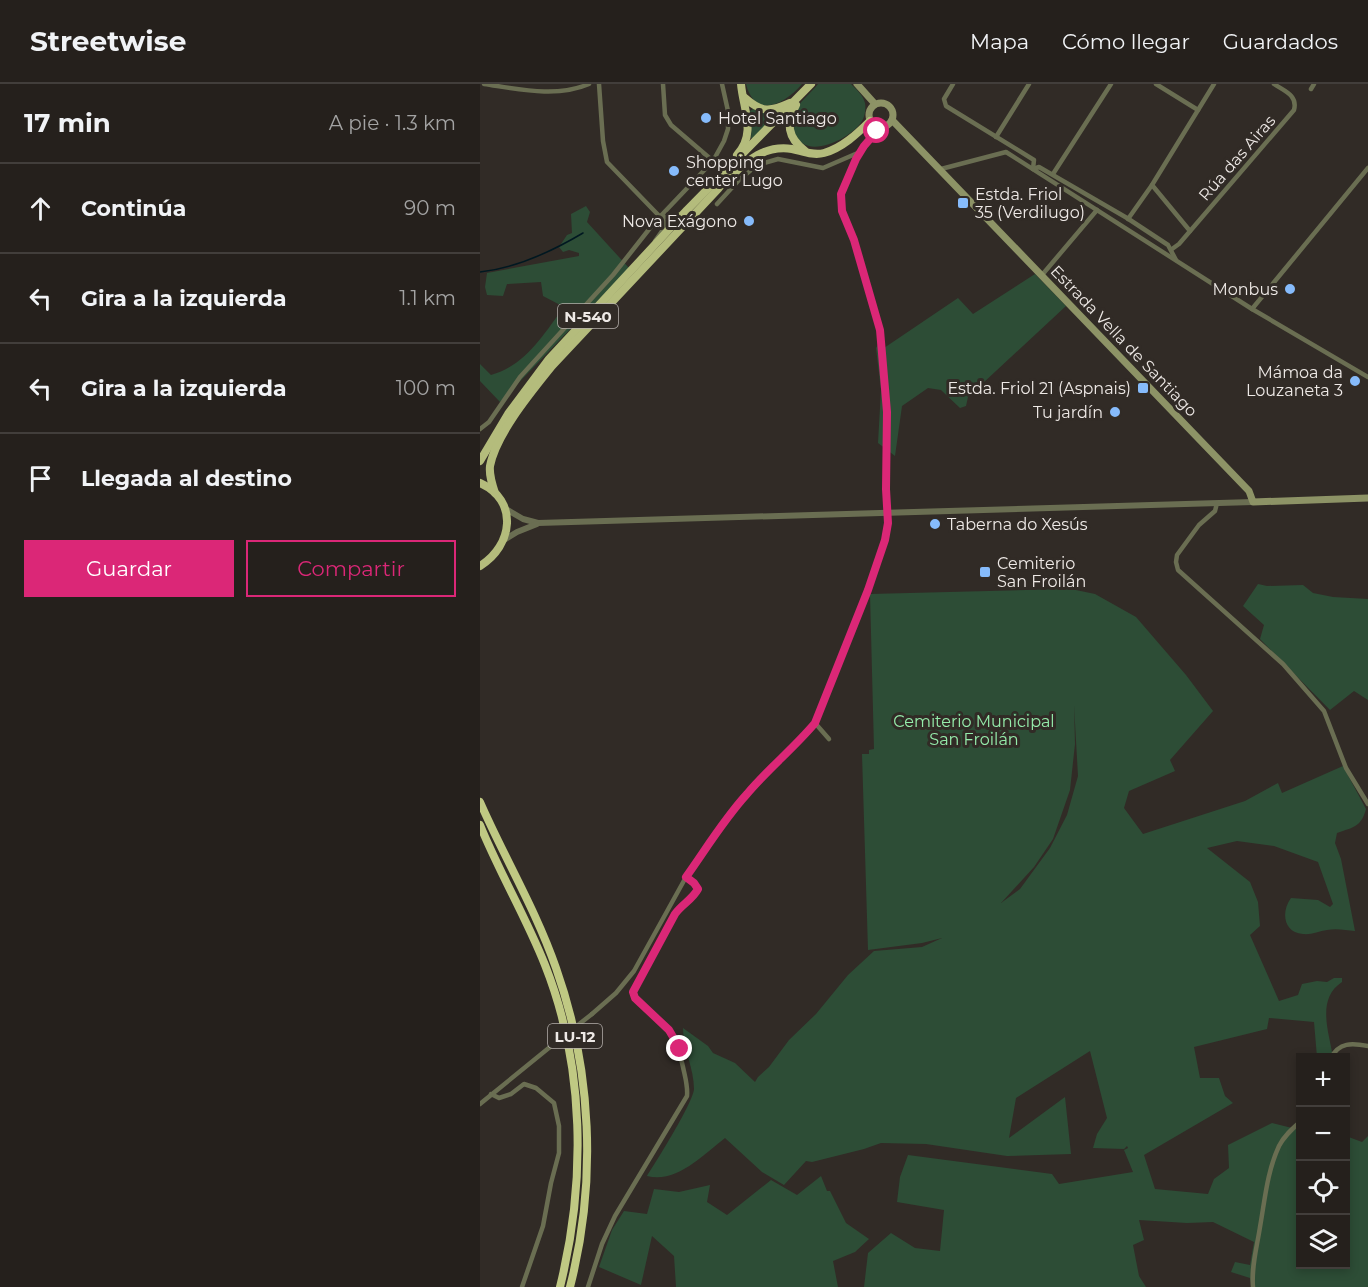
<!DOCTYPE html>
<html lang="es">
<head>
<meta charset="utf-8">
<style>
	:root { --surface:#25201c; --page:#2d2825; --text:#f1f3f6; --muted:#a3a3a3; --line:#423e3b; --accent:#db2777 }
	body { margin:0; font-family:Montserrat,sans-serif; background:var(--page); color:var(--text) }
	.controls { position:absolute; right:18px; bottom:18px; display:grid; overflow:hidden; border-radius:0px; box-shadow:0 3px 9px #0003 }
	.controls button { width:54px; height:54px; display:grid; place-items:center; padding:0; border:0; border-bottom:2px solid var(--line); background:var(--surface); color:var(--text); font:30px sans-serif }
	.stop { position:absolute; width:18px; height:18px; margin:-14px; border:4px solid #db2777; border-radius:50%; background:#fff }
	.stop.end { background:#db2777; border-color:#fff; box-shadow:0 2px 6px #0008 }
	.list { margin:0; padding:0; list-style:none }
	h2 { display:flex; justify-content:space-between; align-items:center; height:78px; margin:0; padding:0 24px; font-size:26px }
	h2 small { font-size:20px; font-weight:400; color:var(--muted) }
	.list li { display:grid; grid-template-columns:39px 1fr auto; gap:18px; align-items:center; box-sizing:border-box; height:90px; padding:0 24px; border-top:2px solid var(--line) }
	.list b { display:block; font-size:22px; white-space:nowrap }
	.list em { font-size:20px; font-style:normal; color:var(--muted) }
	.actions { display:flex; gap:12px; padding:18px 24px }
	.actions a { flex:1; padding:14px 0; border:2px solid var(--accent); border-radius:0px; text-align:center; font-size:21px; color:var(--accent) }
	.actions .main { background:var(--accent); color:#fff }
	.icon { flex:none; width:33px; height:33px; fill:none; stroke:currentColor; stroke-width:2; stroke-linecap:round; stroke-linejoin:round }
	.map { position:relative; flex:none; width:888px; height:1203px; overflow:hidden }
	header { display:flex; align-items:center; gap:36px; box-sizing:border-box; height:84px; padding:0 30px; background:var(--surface); border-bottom:2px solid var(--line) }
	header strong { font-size:28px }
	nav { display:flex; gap:33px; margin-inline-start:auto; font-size:21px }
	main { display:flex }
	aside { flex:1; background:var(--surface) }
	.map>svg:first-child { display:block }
	.green { fill:#2d4d36; fill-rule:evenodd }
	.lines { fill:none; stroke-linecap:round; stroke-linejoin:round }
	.stream { stroke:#001821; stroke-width:1.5 }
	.minor { stroke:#6a6e52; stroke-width:4.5 }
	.tertiary { stroke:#6a6e52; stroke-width:6 }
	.secondary { stroke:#8d9366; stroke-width:7 }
	.trunk { stroke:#b4bc7c; stroke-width:8 }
	.motorway { stroke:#c0c983; stroke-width:8 }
	.minor-bridge { stroke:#6a6e52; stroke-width:4.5 }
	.route { stroke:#db2777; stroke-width:8 }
	.poi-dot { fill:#86bbfb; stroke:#312b26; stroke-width:2 }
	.labels { text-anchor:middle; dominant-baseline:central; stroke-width:6; stroke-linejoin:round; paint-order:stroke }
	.shield { fill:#312b26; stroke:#b5b0ac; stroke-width:1.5 }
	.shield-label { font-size:15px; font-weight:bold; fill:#eee9e6 }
	.poi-label { font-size:16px; fill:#eee9e6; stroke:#312b26; text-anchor:start }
	.street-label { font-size:16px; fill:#eee9e6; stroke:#312b26 }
	.park-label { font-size:16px; fill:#95ecab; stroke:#312b26 }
</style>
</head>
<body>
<header>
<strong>Streetwise</strong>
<nav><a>Mapa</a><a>Cómo llegar</a><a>Guardados</a></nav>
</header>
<main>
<aside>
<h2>17 min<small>A pie · 1.3 km</small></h2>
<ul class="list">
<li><svg class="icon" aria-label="ahead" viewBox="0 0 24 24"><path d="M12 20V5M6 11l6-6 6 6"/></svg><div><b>Continúa</b></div><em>90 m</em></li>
<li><svg class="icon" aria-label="left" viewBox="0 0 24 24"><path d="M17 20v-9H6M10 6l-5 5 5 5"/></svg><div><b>Gira a la izquierda</b></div><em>1.1 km</em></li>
<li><svg class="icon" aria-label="left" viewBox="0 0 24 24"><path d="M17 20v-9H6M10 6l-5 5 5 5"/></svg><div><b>Gira a la izquierda</b></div><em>100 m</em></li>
<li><svg class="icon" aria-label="arrive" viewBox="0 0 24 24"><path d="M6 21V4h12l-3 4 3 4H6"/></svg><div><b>Llegada al destino</b></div></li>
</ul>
<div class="actions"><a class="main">Guardar</a><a>Compartir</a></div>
</aside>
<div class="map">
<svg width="888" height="1203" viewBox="0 0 888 1203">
	<rect width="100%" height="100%" fill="#312b26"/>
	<g class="green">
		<path d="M266,0H322C305,20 275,36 266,0Z"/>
		<path d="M338,0H371C376,5 383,11 385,19C386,24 385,32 382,37C371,55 323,79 314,47C312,41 312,34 314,29C319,18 331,9 338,0Z"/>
		<polygon points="273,25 280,28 292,30 294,32 274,54 271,54 272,38 270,27"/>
		<path d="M106,122L110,128L107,138L149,184L20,318L0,297V280L11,291C46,281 63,251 84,223L63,212L61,198L27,200L23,212L7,211L5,203L7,189L99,172V169L89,166L83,168L79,163L87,151L92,149L91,130Z"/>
		<polygon points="555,190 586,222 488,313 486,322 480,324 461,306 448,304 422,322 415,372 398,359 401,306 396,264 400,257 404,264 478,214 493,230"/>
		<polygon points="778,500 787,502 823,501 833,509 853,513 888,515 888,616 874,607 850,626 780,555 784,541 763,522"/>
		<path d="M591,505L615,510L656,533L706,591L733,627L690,676L695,687L649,707L644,724L663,750L765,717L798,699L802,709L863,682L886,725C881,743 874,743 857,749L855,759L861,775L875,847C866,846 856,844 847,846C839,847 831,851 823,850C803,849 801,827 811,814L838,816L850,823L853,820L838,778L794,762L757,757L727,764L770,798L778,818L780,842L770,851L799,917L818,911L822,900L837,897L847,898L854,894H862V898C836,915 849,948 853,973H837L834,938L789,934L787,945L714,963L720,994H739L745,1012L753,1019L664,1071L675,1105L728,1110L734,1095L749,1084L748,1061L792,1039L820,1046V1180H866V1052L882,1058L888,1052V1203H772L770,1194L751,1188L755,1178L770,1181L774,1158L733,1138L707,1139L659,1136L664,1156L653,1161L659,1192L666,1203H384L388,1169L411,1149L435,1164L460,1167L464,1126L417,1118L420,1093L428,1071L572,1090L579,1100L653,1088L644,1066L648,1064L647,1062L644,1065L613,1064L617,1050L627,1034L610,967L536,1014L529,1054L585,1013L591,1070L527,1072L446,1060L401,1059L384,1065L332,1078L326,1077L304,1101L282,1088L245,1054C223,1071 196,1100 167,1092C176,1078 213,1019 214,1005C214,984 203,965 203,944L228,962L233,969L255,979L275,998L278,993L289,983L309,956L336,930L368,891L394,867L442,863L462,854L442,859L388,866L382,670H389V666L394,665L390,510ZM594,621L598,692L587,731L570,764L540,805L521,819L554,783L573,755L590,706L595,660Z"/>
		<polygon points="341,1092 347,1107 350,1107 366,1139 389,1155 375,1168 353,1177 358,1203 196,1203 194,1172 172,1152 161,1201 119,1183 132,1146 144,1127 167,1130 174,1105 199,1108 230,1101 227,1118 247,1131 291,1096 317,1111"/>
	</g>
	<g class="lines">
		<path class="stream" d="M0,188C37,184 71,168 103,149"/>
		<g class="minor">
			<path d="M4,0C38,5 77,14 109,0"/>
			<polyline points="119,0 123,57 127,78 187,140 175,157"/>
			<polyline points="183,0 185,31 191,41 233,77"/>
			<polyline points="473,0 464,15 466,22 554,76 553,85"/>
			<polyline points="676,0 718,26"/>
			<polyline points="831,5 834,0"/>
			<polyline points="516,53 549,0"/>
			<polyline points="461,85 526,68 772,225 888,293"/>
			<polyline points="553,85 559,83 647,134 688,161 696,176"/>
			<polyline points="573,90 631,0"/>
			<polyline points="672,101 710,147"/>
			<polyline points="237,120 259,96 277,81 298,75 343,84 380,68"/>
			<polyline points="180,133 193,133 201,130"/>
			<polyline points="648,135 672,101 734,0"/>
			<path d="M692,165L699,160L814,26C818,11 804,7 794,0"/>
			<polyline points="562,191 617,126"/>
			<polyline points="772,225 888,84"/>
			<polyline points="0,345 9,338 40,293 133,191 174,139 233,77 244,57 248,45 248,27 242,0"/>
			<polyline points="737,419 735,427 719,441 697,471 696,478 698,486 803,580 844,627 866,684 888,720"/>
			<polyline points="335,639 349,655"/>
			<polyline points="112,930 136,909 154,887 206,793 251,728 335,639 388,506 405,456 408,439 406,405 407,328 400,246 374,156 362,127 361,110 376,75 399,43"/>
			<path d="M851,974C859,958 872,959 888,962"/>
			<polyline points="11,1010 19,1014 31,1010 44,1000 56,1004 74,1019 79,1042 79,1069 71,1099 63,1142 42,1203"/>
			<polyline points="0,1020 70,963"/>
			<path d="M108,1203L122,1160L135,1132L207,1012C208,1002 205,993 203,983C196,948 180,938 155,914L153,908L195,830C202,820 212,815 218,805L214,799L206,793"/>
			<path d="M773,1203C771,1183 777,1163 780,1143C785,1115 787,1088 799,1062C804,1052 812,1045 820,1038"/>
		</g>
		<g class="tertiary">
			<polyline points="24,424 43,435 58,439 773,418"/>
			<polyline points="24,456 37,448 57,440"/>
		</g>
		<g class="secondary">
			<polyline points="377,0 395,20"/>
			<circle cx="401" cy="31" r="12"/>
			<polyline points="412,36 769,407 773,418 888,414"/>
		</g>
		<g class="trunk">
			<path d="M265,14C282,29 290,28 310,19"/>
			<path d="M316,21C306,39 307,53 325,67"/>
			<path d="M257,71C277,49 263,25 261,0"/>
			<path d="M250,93C268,76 285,61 312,65C322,67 333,72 344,69C362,64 377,50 390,37"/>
			<polyline points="0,377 28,330 69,275 207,126 331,0"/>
			<path d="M0,399C39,416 33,462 0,482"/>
			<path d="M15,409C12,400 9,391 10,382C16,350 52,307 72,282L238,105L253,86"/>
		</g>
		<g class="motorway">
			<path d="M0,718C24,773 56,826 76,884C112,986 117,1098 90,1203"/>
			<path d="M0,741C19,788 46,833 65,881C105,982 106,1098 80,1203"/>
		</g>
		<polyline class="minor-bridge" points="70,963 112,930"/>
	</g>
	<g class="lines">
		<path class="route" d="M200,965L189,946L155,914L153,908L195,830C202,820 212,816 218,805L214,799L206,793C226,765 244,735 267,710C288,685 314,664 335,639L388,506L405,456L408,439L406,405L407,328L400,246L374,156L362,127L361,110L376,75L384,62L397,47"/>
	</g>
	<g class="poi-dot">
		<circle cx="226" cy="34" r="6"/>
		<circle cx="194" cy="87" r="6"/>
		<rect x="477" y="113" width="12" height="12" rx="3"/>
		<circle cx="269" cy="137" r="6"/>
		<circle cx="810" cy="205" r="6"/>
		<circle cx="875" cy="297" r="6"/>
		<rect x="657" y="298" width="12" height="12" rx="3"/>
		<circle cx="635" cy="328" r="6"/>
		<circle cx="455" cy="440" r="6"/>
		<rect x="499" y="482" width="12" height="12" rx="3"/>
	</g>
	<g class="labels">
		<g class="shield">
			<rect x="78" y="220" width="60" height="24" rx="4.5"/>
			<rect x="68" y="940" width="54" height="24" rx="4.5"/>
		</g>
		<g class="shield-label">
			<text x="108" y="232">N-540</text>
			<text x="95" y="952">LU-12</text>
		</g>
		<g class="poi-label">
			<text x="238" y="34">Hotel Santiago</text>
			<text x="206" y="78">Shopping<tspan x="206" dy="18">center Lugo</tspan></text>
			<text x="495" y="110">Estda. Friol<tspan x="495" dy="18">35 (Verdilugo)</tspan></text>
			<text x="257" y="137" text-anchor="end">Nova Exágono</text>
			<text x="798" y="205" text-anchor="end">Monbus</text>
			<text x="863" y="288" text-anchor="end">Mámoa da<tspan x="863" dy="18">Louzaneta 3</tspan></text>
			<text x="651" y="304" text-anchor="end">Estda. Friol 21 (Aspnais)</text>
			<text x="623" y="328" text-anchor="end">Tu jardín</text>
			<text x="467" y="440">Taberna do Xesús</text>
			<text x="517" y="479">Cemiterio<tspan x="517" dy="18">San Froilán</tspan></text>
		</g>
		<g class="street-label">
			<text transform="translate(757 74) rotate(-49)">Rúa das Airas</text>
			<text transform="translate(644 257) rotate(46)">Estrada Vella de Santiago</text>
		</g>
		<g class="park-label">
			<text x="494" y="637">Cemiterio Municipal<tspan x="494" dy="18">San Froilán</tspan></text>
		</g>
	</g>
</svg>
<div class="controls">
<button>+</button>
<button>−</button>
<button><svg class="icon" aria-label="locate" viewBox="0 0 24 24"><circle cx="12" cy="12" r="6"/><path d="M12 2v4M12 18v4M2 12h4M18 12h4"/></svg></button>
<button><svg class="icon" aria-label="layers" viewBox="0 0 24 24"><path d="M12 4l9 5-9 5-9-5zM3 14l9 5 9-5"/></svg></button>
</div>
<div class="stop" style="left:397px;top:47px"></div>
<div class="stop end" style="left:200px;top:965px"></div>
</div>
</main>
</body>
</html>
